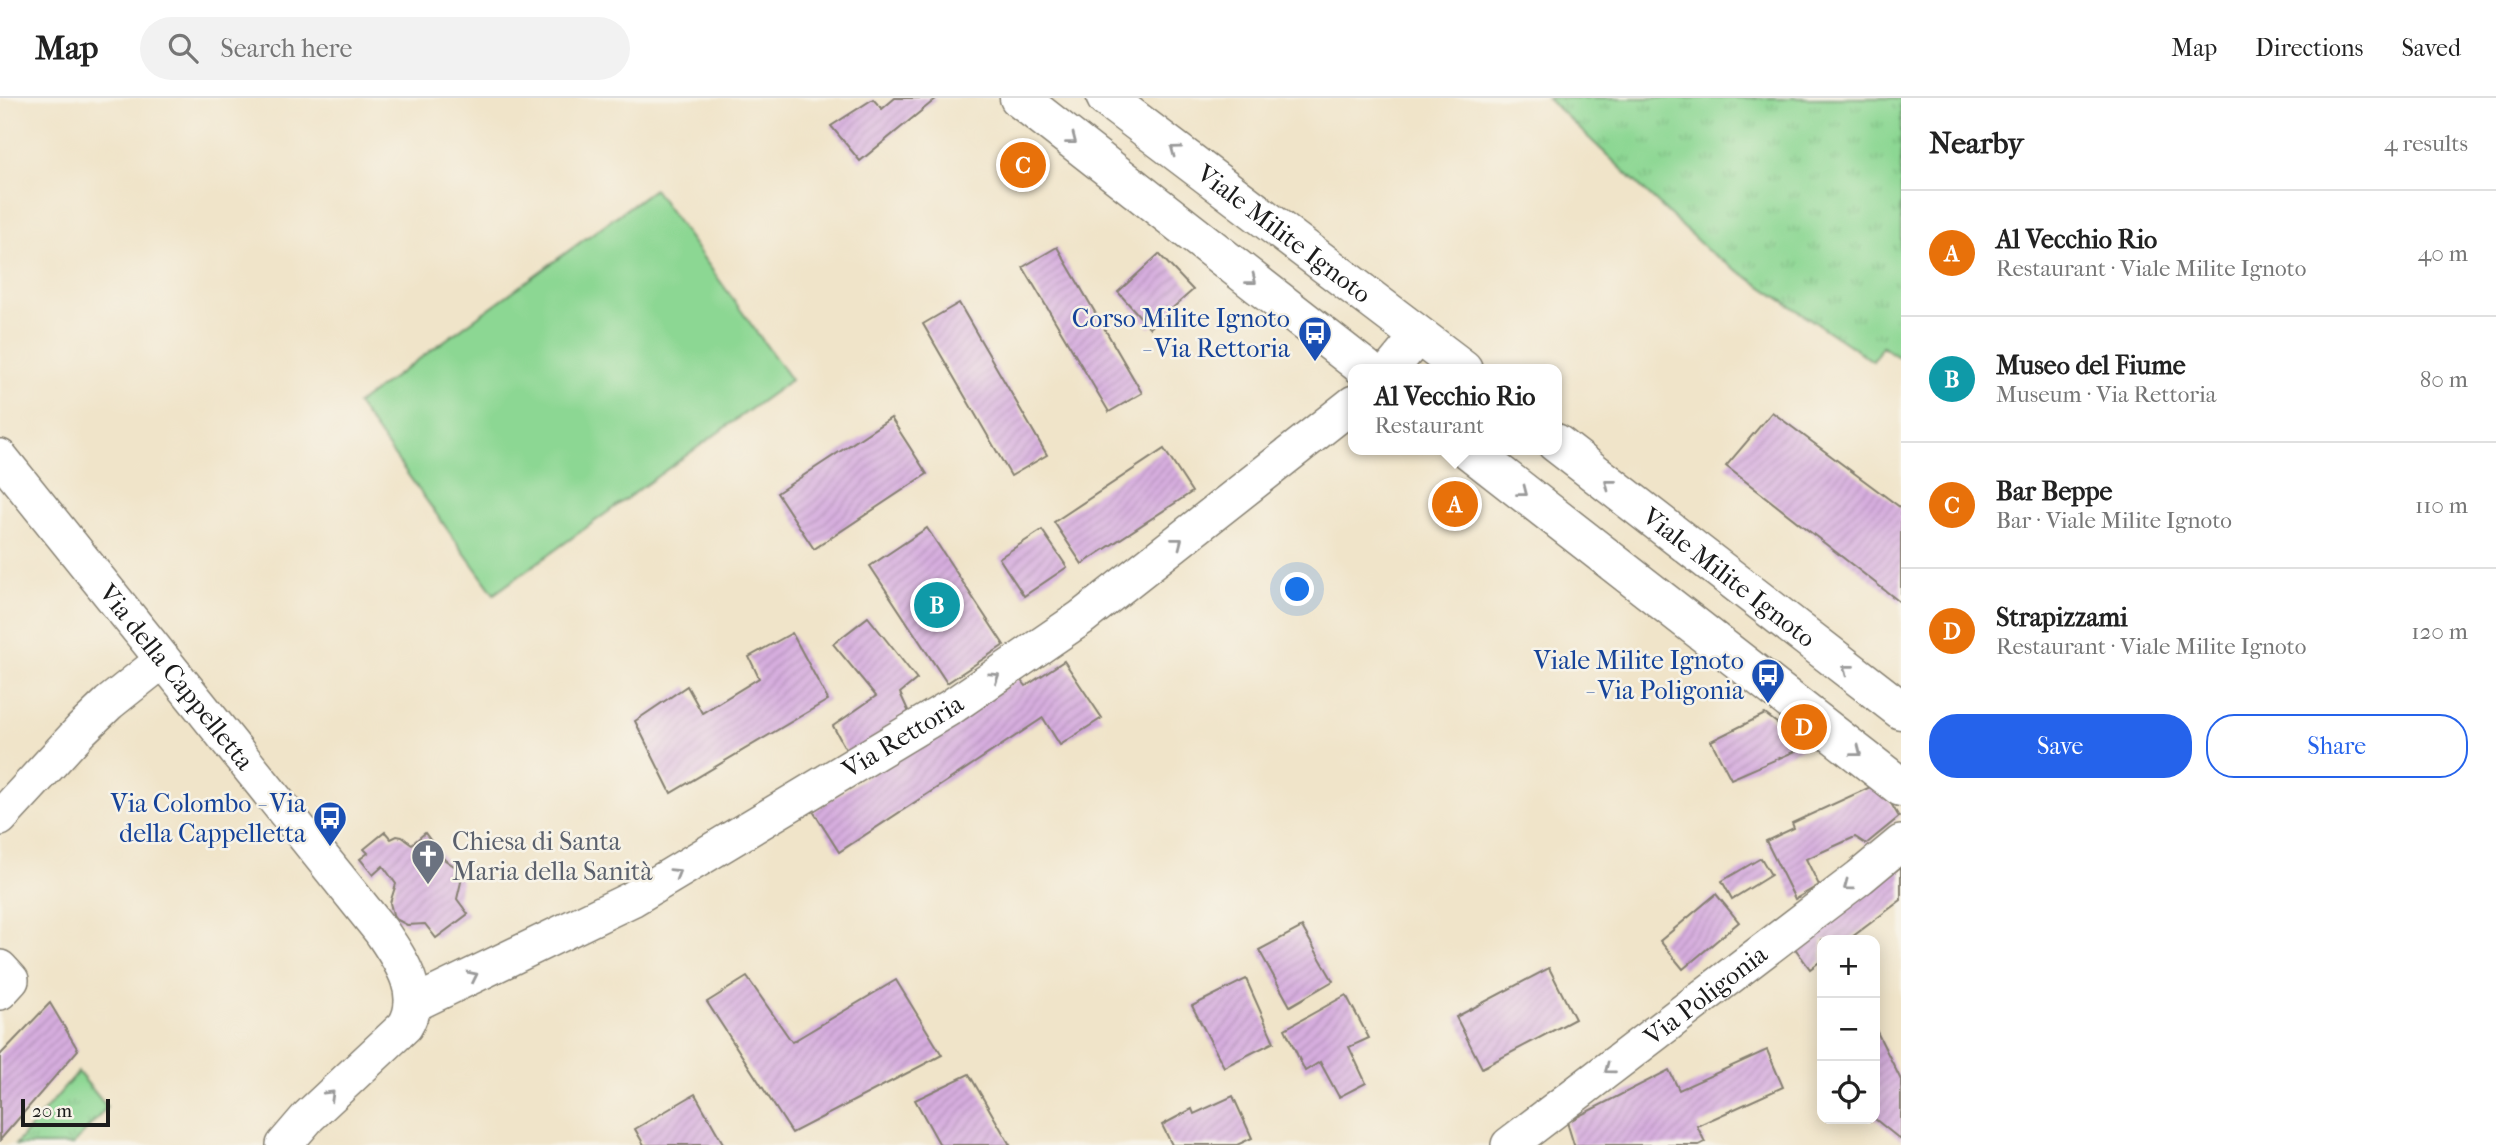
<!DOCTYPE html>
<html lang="en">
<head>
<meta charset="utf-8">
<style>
	:root { --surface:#fff; --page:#f2f2f2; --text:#222; --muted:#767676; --line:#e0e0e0; --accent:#2563eb }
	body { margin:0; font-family:"IM FELL French Canon",serif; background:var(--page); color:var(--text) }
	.controls { position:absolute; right:21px; bottom:21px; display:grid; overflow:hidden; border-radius:14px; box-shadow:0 4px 18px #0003 }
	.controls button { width:63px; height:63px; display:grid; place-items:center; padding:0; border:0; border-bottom:2px solid var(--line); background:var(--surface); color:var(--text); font:35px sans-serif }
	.scale { position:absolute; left:21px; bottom:18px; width:89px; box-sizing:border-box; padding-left:7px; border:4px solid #1c1c1c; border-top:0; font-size:19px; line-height:24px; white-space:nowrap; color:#1c1c1c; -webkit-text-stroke:5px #f7f3e8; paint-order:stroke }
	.you { position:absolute; left:1298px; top:492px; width:24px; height:24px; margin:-18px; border:5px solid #fff; border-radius:50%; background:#1a73e8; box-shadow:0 0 0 10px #1a73e833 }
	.badge { display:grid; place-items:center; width:46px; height:46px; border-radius:50%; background:var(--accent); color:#fff; font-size:23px; font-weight:700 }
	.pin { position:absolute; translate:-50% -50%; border:4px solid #fff; box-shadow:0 2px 7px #0006 }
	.popup { position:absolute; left:1348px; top:266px; width:214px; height:91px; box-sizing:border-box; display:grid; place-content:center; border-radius:14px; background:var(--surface); filter:drop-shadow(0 2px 5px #0005); font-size:23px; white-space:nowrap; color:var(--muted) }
	.popup b { font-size:26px; color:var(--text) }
	.popup::after { content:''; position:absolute; left:50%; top:100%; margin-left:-14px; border:14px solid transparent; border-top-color:var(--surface) }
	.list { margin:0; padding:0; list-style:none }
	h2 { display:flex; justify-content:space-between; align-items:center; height:91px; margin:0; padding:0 28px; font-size:30px }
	h2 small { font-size:23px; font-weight:400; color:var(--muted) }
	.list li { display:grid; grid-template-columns:46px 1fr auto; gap:21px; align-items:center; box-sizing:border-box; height:126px; padding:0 28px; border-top:2px solid var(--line) }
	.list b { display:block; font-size:26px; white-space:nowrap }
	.list p { margin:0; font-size:23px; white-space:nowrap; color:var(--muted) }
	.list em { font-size:23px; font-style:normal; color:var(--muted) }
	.actions { display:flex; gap:14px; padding:21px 28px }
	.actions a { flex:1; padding:16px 0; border:2px solid var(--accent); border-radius:28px; text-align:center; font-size:24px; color:var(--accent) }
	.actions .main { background:var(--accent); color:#fff }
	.icon { flex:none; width:38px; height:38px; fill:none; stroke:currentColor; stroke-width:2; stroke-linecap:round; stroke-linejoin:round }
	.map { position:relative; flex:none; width:1901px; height:1047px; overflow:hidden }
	header { display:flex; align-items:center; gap:42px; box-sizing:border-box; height:98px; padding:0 35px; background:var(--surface); border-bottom:2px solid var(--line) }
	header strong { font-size:33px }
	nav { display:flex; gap:38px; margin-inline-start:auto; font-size:24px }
	.search { width:490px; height:63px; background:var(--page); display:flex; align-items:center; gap:18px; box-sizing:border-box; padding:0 24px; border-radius:38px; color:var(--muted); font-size:26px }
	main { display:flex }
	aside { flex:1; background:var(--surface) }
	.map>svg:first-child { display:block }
	.grass { fill:url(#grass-tufts); stroke:#547a58; stroke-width:2 }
	.pitch { fill:#8cd793; stroke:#547a58; stroke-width:2 }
	.building { fill:url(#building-hatch) }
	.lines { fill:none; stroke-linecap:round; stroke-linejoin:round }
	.minor-casing { stroke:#868072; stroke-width:38 }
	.secondary-casing { stroke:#868072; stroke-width:41 }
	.minor { stroke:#fff; stroke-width:35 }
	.secondary { stroke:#fff; stroke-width:38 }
	.oneway { stroke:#999 }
	.labels { text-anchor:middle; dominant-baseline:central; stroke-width:5; stroke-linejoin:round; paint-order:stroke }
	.street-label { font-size:26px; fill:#1c1c1c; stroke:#f7f3e8 }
	.transit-label { font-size:26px; fill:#164399; stroke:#f7f3e8; text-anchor:end }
	.worship-label { font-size:26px; fill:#5b616d; stroke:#f7f3e8; text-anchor:start }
</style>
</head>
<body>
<header>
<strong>Map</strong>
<div class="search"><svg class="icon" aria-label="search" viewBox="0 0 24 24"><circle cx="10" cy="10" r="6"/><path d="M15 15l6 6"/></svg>Search here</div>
<nav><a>Map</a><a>Directions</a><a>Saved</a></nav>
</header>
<main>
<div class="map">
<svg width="1901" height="1047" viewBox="0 0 1901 1047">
	<defs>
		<pattern id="grass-tufts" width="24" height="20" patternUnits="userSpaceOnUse" patternTransform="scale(1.75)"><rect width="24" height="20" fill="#8cd793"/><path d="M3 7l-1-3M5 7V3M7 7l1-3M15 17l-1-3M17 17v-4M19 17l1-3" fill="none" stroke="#78b87e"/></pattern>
		<pattern id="building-hatch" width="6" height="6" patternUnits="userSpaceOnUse" patternTransform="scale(1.75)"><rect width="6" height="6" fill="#d6adde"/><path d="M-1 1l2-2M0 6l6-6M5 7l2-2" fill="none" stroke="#b794be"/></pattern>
	</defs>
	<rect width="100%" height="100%" fill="#f7f3e8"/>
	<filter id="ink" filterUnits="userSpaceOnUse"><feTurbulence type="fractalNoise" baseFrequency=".0143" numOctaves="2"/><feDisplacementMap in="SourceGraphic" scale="14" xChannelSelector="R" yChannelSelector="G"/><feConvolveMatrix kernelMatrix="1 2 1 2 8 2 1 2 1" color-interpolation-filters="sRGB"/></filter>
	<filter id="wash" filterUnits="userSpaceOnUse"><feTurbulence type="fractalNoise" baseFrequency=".00686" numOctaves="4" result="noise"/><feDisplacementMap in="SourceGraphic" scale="28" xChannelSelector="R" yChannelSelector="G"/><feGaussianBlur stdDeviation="1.57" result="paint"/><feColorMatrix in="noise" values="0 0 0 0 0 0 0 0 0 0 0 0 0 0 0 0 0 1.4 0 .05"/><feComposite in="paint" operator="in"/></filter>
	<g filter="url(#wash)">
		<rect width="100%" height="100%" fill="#f0e4c9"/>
		<g class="grass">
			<polygon points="1547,0 1901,0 1901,261 1882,248 1873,263 1707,152"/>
			<polygon points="78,974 107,1009 73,1047 15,1047"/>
		</g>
		<polygon class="pitch" points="654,91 791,282 494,496 357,306"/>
		<g id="blocks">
			<g class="building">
				<polygon points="895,0 937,0 860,63 831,28 873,1 882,11"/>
				<polygon points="1057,149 1142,295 1109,314 1023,169"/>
				<polygon points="1159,156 1193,192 1150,230 1118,194"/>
				<polygon points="959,205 1047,357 1011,378 923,226"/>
				<polygon points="1772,314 1901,410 1901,505 1726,368"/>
				<polygon points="891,320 927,376 814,451 777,395"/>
				<polygon points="1164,351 1192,394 1082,466 1054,424"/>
				<polygon points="927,430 1004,547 947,585 870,468"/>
				<polygon points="1042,432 1067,469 1024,498 999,460"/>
				<polygon points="868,519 917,581 900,595 911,619 850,659 833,628 876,598 833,546"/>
				<polygon points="792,535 828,602 671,695 635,623 687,588 702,615 759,580 749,559"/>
				<polygon points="1064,563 1102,620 1060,647 1043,620 839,754 813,713 1020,580 1026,588"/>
				<polygon points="1765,616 1807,648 1731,681 1711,643"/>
				<polygon points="1879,685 1899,719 1866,746 1855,739 1806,761 1819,787 1795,801 1766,743 1794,730 1792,725"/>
				<polygon points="385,734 391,741 397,738 402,739 412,746 425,735 445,762 457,770 461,784 457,801 468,816 436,840 425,826 407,827 394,820 390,805 396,786 383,768 373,777 360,761 368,755 364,751"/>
				<polygon points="1761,760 1771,777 1732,801 1722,783"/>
				<polygon points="1901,769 1901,802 1848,842 1822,842 1822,862 1810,871 1794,849"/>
				<polygon points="1716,796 1739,824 1683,871 1660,843"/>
				<polygon points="1302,829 1333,883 1290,908 1259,852"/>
				<polygon points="1549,870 1575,921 1482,970 1456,919"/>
				<polygon points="747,879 792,944 896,882 942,957 792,1035 707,904"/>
				<polygon points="1246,881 1274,944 1224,969 1192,908"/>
				<polygon points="1346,897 1369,940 1349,949 1366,985 1339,999 1320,964 1305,973 1285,931"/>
				<polygon points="50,905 78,952 0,1042 0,957"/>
				<polygon points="1875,930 1901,982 1901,1042 1875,1021"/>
				<polygon points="1767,952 1783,989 1697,1028 1705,1044 1699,1047 1574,1047 1567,1024 1669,972 1679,992"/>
				<polygon points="969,976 1010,1047 940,1047 915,1002"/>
				<polygon points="695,996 724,1047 644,1047 635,1031"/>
				<polygon points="1233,998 1252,1040 1237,1047 1172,1047 1162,1027 1192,1011 1194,1016"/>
			</g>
		</g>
	</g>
	<g filter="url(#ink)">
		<use href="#blocks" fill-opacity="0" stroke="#868072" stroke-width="2"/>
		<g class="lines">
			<g class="minor-casing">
				<g id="minor">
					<polyline points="1391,271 1419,237"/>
					<path id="s1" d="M0,359L381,833C399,860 425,895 405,928L308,1019L284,1047"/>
					<polyline points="0,720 81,632 109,605 163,562"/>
					<polyline points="0,870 11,882 0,894"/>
					<path id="s2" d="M412,907L632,801L951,609L1081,520L1354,305"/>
					<path id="s3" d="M1509,1047L1860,779L1901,745"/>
				</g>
			</g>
			<g class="secondary-casing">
				<g id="secondary">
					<polyline points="1019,0 1366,271"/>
					<path id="s4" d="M1106,0L1463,271"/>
					<path id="s5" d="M1556,345L1901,612"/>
					<polyline points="1469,352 1901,689"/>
				</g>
			</g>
			<use href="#minor" class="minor"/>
			<use href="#secondary" class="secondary"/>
		</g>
		<defs><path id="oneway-chevron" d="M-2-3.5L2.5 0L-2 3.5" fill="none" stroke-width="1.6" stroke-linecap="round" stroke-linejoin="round" transform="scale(1.75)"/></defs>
		<g class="oneway">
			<use href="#oneway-chevron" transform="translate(1072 42) rotate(38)"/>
			<use href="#oneway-chevron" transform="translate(1175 52) rotate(-143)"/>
			<use href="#oneway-chevron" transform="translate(1252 182) rotate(38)"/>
			<use href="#oneway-chevron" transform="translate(1609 386) rotate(-142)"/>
			<use href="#oneway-chevron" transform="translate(1523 394) rotate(38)"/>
			<use href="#oneway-chevron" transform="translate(1178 444) rotate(-38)"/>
			<use href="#oneway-chevron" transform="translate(1847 571) rotate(-142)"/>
			<use href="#oneway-chevron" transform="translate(995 579) rotate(-34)"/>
			<use href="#oneway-chevron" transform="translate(1857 654) rotate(38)"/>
			<use href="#oneway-chevron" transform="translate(676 775) rotate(-31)"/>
			<use href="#oneway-chevron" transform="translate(1848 788) rotate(143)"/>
			<use href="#oneway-chevron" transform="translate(473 878) rotate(-26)"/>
			<use href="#oneway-chevron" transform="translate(1609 971) rotate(143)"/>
			<use href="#oneway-chevron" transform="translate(330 997) rotate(-44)"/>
		</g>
	</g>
	<defs>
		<g id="bus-pin" transform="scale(1.75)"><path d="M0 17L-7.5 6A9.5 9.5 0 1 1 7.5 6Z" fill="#1a4fb4" stroke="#f7f3e8"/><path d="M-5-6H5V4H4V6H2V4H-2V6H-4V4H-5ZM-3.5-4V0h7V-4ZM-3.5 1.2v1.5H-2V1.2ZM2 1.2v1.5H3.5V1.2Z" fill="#fff"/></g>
		<g id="church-pin" transform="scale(1.75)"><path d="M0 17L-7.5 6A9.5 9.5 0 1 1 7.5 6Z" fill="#6b7280" stroke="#f7f3e8"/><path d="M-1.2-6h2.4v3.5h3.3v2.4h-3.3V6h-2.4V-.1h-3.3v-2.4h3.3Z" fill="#fff"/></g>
	</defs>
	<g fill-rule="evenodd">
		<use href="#bus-pin" x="1315" y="235"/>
		<use href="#bus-pin" x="1768" y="577"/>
		<use href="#bus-pin" x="330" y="720"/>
		<use href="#church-pin" x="428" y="758"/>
	</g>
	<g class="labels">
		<g class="street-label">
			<text stroke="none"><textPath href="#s4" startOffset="224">Viale Milite Ignoto</textPath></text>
			<text stroke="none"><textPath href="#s5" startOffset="219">Viale Milite Ignoto</textPath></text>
			<text stroke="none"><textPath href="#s1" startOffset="282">Via della Cappelletta</textPath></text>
			<text stroke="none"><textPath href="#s2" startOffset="560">Via Rettoria</textPath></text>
			<text stroke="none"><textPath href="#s3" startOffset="247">Via Poligonia</textPath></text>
		</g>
		<g class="transit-label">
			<text x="1290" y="220">Corso Milite Ignoto<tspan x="1290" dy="30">- Via Rettoria</tspan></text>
			<text x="1744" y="562">Viale Milite Ignoto<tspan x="1744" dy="30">- Via Poligonia</tspan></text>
			<text x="306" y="705">Via Colombo - Via<tspan x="306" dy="30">della Cappelletta</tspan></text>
		</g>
		<g class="worship-label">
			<text x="452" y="743">Chiesa di Santa<tspan x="452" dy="30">Maria della Sanità</tspan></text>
		</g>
	</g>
</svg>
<div class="controls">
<button>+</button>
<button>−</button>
<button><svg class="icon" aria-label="locate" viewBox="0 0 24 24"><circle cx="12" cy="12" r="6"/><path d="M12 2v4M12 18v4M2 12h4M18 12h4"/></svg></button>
</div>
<div class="scale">20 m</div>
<div class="you"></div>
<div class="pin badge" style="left:1455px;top:406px;background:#e8710a">A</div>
<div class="popup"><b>Al Vecchio Rio</b>Restaurant</div>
<div class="pin badge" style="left:937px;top:507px;background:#0f9aa8">B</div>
<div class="pin badge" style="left:1023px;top:67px;background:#e8710a">C</div>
<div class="pin badge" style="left:1804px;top:629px;background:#e8710a">D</div>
</div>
<aside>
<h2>Nearby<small>4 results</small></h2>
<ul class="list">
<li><span class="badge" style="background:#e8710a">A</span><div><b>Al Vecchio Rio</b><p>Restaurant · Viale Milite Ignoto</p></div><em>40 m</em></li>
<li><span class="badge" style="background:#0f9aa8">B</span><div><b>Museo del Fiume</b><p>Museum · Via Rettoria</p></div><em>80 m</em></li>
<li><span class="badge" style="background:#e8710a">C</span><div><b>Bar Beppe</b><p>Bar · Viale Milite Ignoto</p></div><em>110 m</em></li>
<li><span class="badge" style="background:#e8710a">D</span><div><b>Strapizzami</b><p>Restaurant · Viale Milite Ignoto</p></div><em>120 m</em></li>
</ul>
<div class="actions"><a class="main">Save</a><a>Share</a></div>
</aside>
</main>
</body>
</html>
